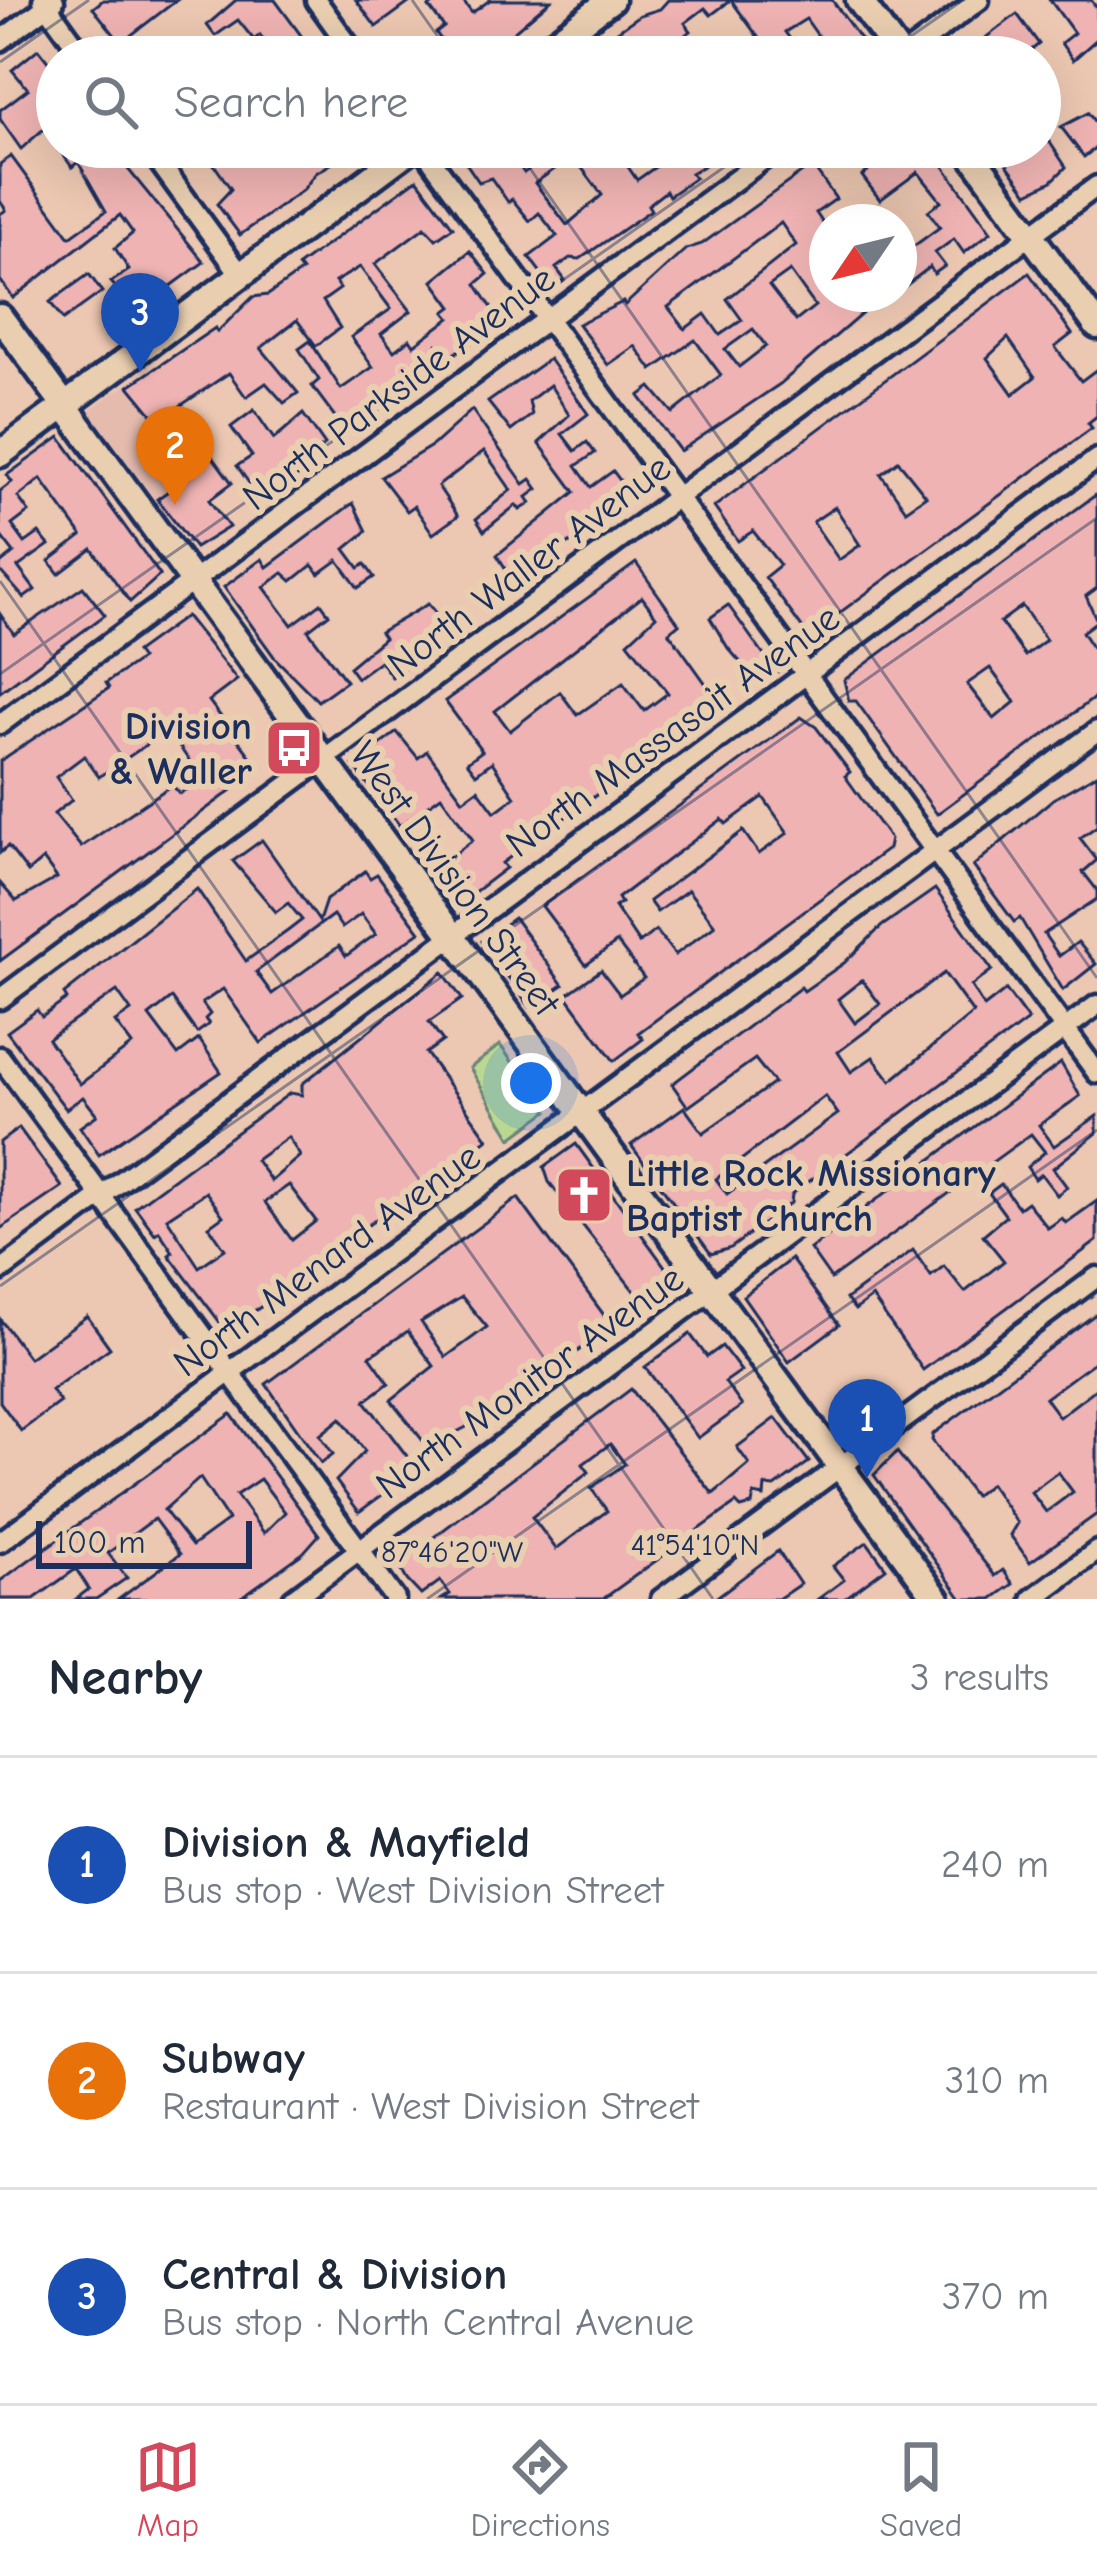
<!DOCTYPE html>
<html lang="en">
<head>
<meta charset="utf-8">
<style>
	:root { --surface:#fff; --page:#f2f2f3; --text:#1f2937; --muted:#747a83; --line:#e0e1e3; --accent:#d1495b }
	body { margin:0; font-family:"Comic Neue",sans-serif; background:var(--page); color:var(--text) }
	.compass { position:absolute; left:809px; top:204px; width:108px; height:108px; border-radius:50%; background:var(--surface); box-shadow:0 12px 48px #0002; rotate:235deg }
	.scale { position:absolute; left:36px; bottom:30px; width:216px; box-sizing:border-box; padding-left:12px; border:6px solid #1b2f5e; border-top:0; font-size:33px; line-height:42px; white-space:nowrap; color:#1b2f5e; -webkit-text-stroke:9px #e9ceb0; paint-order:stroke }
	.you { position:absolute; left:531px; top:1083px; width:42px; height:42px; margin:-30px; border:9px solid #fff; border-radius:50%; background:#1a73e8; box-shadow:0 0 0 18px #1a73e833 }
	.badge { display:grid; place-items:center; width:78px; height:78px; border-radius:50%; background:var(--accent); color:#fff; font-size:39px; font-weight:700 }
	.pin { position:absolute; translate:-50% -99px; filter:drop-shadow(0 3px 6px #0008) }
	.pin::after { content:''; position:absolute; top:63px; width:42px; height:36px; background:inherit; clip-path:polygon(0 0,100% 0,50% 100%) }
	.list { margin:0; padding:0; list-style:none }
	h2 { display:flex; justify-content:space-between; align-items:center; height:156px; margin:0; padding:0 48px; font-size:51px }
	h2 small { font-size:39px; font-weight:400; color:var(--muted) }
	.list li { display:grid; grid-template-columns:78px 1fr auto; gap:36px; align-items:center; box-sizing:border-box; height:216px; padding:0 48px; border-top:3px solid var(--line) }
	.list b { display:block; font-size:45px; white-space:nowrap }
	.list p { margin:0; font-size:39px; white-space:nowrap; color:var(--muted) }
	.list em { font-size:39px; font-style:normal; color:var(--muted) }
	.icon { flex:none; width:66px; height:66px; fill:none; stroke:currentColor; stroke-width:2; stroke-linecap:round; stroke-linejoin:round }
	.map { position:relative; flex:none; width:1097px; height:1599px; overflow:hidden }
	.search { position:absolute; background:var(--surface); box-shadow:0 12px 48px #0002; left:36px; right:36px; top:36px; height:132px; display:flex; align-items:center; gap:30px; box-sizing:border-box; padding:0 42px; border-radius:66px; color:var(--muted); font-size:45px }
	.sheet { height:804px; background:var(--surface) }
	nav { display:flex; justify-content:space-around; align-items:center; box-sizing:border-box; height:168px; border-top:3px solid var(--line); background:var(--surface); font-size:33px; color:var(--muted) }
	nav a { display:grid; justify-items:center; gap:6px }
	nav .on { color:var(--accent) }
	.map>svg:first-child { display:block }
	.built { fill:#e5bbae }
	.green { fill:#bad891; stroke:#6a8478; stroke-width:3 }
	.building { fill:#eeb3b2; stroke:#1b2f5e; stroke-width:3; fill-rule:evenodd }
	.lines { fill:none; stroke-linecap:round; stroke-linejoin:round }
	.street-casing { stroke:#1b2f5e; stroke-width:27 }
	.secondary-casing { stroke:#1b2f5e; stroke-width:33 }
	.street { stroke:#e9ceb0; stroke-width:18 }
	.secondary { stroke:#e9ceb0; stroke-width:24 }
	.ticks { fill:none; stroke:#1b2f5e; stroke-width:3; stroke-opacity:0.45 }
	.labels { text-anchor:middle; dominant-baseline:central; stroke-width:12; stroke-linejoin:round; paint-order:stroke }
	.street-label { font-size:39px; fill:#1b2f5e; stroke:#e9ceb0 }
	.poi-label { font-size:39px; font-weight:bold; fill:#1b2f5e; stroke:#e9ceb0; text-anchor:end }
	.ticks-label { font-size:30px; text-anchor:middle; fill:#1b2f5e; stroke:#e9ceb0; stroke-width:12; stroke-linejoin:round; paint-order:stroke }
</style>
</head>
<body>
<div class="map">
<svg width="1097" height="1599" viewBox="0 0 1097 1599">
	<rect width="100%" height="100%" fill="#ecc7b1"/>
	<filter id="ink" filterUnits="userSpaceOnUse"><feTurbulence type="fractalNoise" baseFrequency=".00833" numOctaves="2"/><feDisplacementMap in="SourceGraphic" scale="24" xChannelSelector="R" yChannelSelector="G"/><feConvolveMatrix kernelMatrix="1 2 1 2 8 2 1 2 1" color-interpolation-filters="sRGB"/></filter>
	<g filter="url(#ink)">
		<polygon class="built" points="151,367 236,483 175,527 89,411"/>
		<polygon class="green" points="500,1045 548,1111 511,1138 470,1068"/>
		<g class="building">
			<polygon points="103,0 177,0 121,43 93,8"/>
			<polygon points="236,0 275,0 317,57 276,57 260,35 254,40 238,20 215,36 207,25"/>
			<polygon points="356,0 413,0 376,27"/>
			<polygon points="439,0 462,0 472,13 490,0 551,0 485,56 473,40 470,57 418,57 442,41 436,33 444,27 429,7"/>
			<polygon points="668,0 731,0 711,15 705,8 685,23 691,31 672,45 666,37 641,57 589,57 603,41 640,15 660,9"/>
			<polygon points="731,0 832,0 865,46 850,57 833,57 806,19 785,32 793,43 777,57 731,57 758,37"/>
			<polygon points="1050,0 1091,0 1097,8 1097,39 1073,60 1061,43 1074,33"/>
			<polygon points="1017,14 1039,44 1023,57 960,57"/>
			<polygon points="38,49 57,73 57,117 21,149 0,119 0,110 28,89 12,70"/>
			<polygon points="1088,113 1097,125 1097,147 1084,157 1061,127"/>
			<polygon points="1047,138 1066,167 1052,181 1028,193 994,147 1040,147"/>
			<polygon points="70,147 110,147 204,262 137,311 111,282 129,270 115,248 133,233 120,215 13,298 0,280 0,214 6,210 0,201 0,164 11,156 70,237 106,211 78,162 72,167 62,153"/>
			<polygon points="187,147 359,147 316,173 303,190 240,235 217,204 231,189 208,156 199,163"/>
			<path d="M455,147H506L524,173L543,159L535,147H637L622,158L637,180L664,161L654,147H715L710,162L691,173L695,178L669,196L666,191L648,205L651,210L580,259L570,258L556,268L565,280L553,289L529,257L557,236L539,213L530,221L512,199L508,202L491,178L479,182ZM573,156L602,195L567,225L535,183Z"/>
			<polygon points="885,147 930,147 991,232 964,253 954,239 935,253 945,266 934,274 930,267 904,287 899,257 940,227 928,211 941,201 918,172 880,200 862,176 890,154"/>
			<path d="M812,165L836,199L816,213L827,229V294H885L780,384L680,451L639,396L651,387L673,413L721,375L695,340L652,370L635,346L608,365L578,324L623,302L625,305L686,249L702,244ZM781,223L796,245L727,299L742,320L720,335L705,314L685,329L668,307ZM790,271L815,306L796,321L769,286ZM753,329L766,346L739,367L725,349Z"/>
			<polygon points="417,179 453,227 436,239 425,227 375,264 411,311 381,334 394,351 410,339 414,345 450,318 445,312 452,307 433,281 470,251 488,274 476,284 501,321 448,358 437,345 429,373 344,429 312,386 319,380 299,349 310,341 341,389 373,367 351,337 391,309 360,267 335,282 340,289 323,301 340,328 316,346 297,320 261,348 298,393 284,403 266,383 246,397 229,373 177,408 232,483 209,500 229,527 195,548 157,499 198,470 129,386 215,328 217,332 253,297 268,295 302,271 298,266"/>
			<path d="M1029,273L1072,334L1055,347L1081,381L1097,369V416L1088,423L1092,428L808,636L765,577L780,565L753,531L738,541L714,507ZM1008,338L1035,377L1013,394L987,358ZM898,461L926,496L906,510L881,474ZM835,507L860,545L839,560L813,522Z"/>
			<polygon points="89,274 102,292 63,320 50,302"/>
			<polygon points="549,359 588,414 562,434 575,451 587,442 595,453 576,466 591,487 613,471 631,495 622,506 611,504 601,522 528,571 531,575 517,586 497,555 575,492 539,443 569,415 550,385 529,401 532,415 511,431 488,402"/>
			<polygon points="254,410 274,439 303,414 325,445 298,464 303,472 290,481 285,474 256,493 237,466 252,456 231,427"/>
			<polygon points="472,410 524,484 531,479 538,489 527,497 531,503 520,510 516,505 484,531 476,519 511,490 484,451 438,486 458,516 433,534 414,506 407,511 381,477 433,445"/>
			<polygon points="60,437 160,575 130,602 92,549 59,574 49,561 82,536 41,479 18,497 29,512 12,525 25,543 39,533 49,545 18,567 35,590 24,598 0,571 0,564 14,553 0,535 0,491 12,482 7,475"/>
			<path d="M1097,494V588L1086,596L1097,621L1082,632L1097,655V696L937,814L856,701H849L844,680ZM1022,606L1046,640L1025,656L1000,622ZM990,668L1015,702L994,719L967,684Z"/>
			<polygon points="353,503 367,531 345,549 359,568 365,564 374,577 358,588 338,560 319,574 312,565 292,581 283,573 264,587 292,625 321,603 329,614 308,630 346,681 318,701 275,658 224,587 262,559 267,567"/>
			<path d="M636,563L679,624L669,632L721,705L502,863L506,868L456,906L431,872L473,840L441,796L400,826L353,765L397,732L418,758L427,751L463,800L478,789L495,812L515,797L492,762L476,774L467,762L482,751L445,701ZM642,597L656,616L628,642L668,693L644,711L623,683L577,715L560,692L510,731L495,711Z"/>
			<polygon points="83,587 105,615 0,692 0,614 14,634"/>
			<polygon points="428,604 453,634 442,631 429,641 433,647 392,677 380,661 357,678 349,667 384,638 380,632"/>
			<polygon points="728,605 775,671 760,666 750,673 728,648 710,618"/>
			<path d="M186,616L237,680L209,701L257,765L229,785L232,790L0,961V883L16,901L57,878L43,859L28,872L8,846L0,853V761L109,688L106,683L141,659L136,652ZM168,730L201,778L180,794L172,785L81,847L54,814L72,800L56,777L84,756L99,777Z"/>
			<path d="M801,717L816,727L850,772L845,776L890,839L888,849L638,1033L643,1039L614,1061L566,995L601,970L620,995L644,978L617,942L586,965L542,906ZM763,797L788,833L759,854L743,831L649,901L657,912L688,890L715,925L675,955L656,930L639,943L615,907L621,903L618,898L722,819L726,824Z"/>
			<polygon points="1097,774 1097,826 1080,838 1097,860 1083,872 1097,890 1097,899 1044,934 1059,956 1078,942 1096,964 1063,990 1020,918 1014,922 973,866 1053,799"/>
			<path d="M262,840L319,921L326,900L365,871L370,878L377,874L420,932L261,1043L223,989L202,1003L210,1014L205,1019L209,1024L197,1033L172,998L149,1016L178,1055L199,1039L221,1072L99,1155L80,1127L97,1115L83,1097L66,1109L7,1032L37,1010L42,1017L67,999L64,994L197,889L246,961L289,930L302,920L288,903L276,912L233,861ZM361,914L376,934L346,956L339,946L272,994L256,972L333,915L342,928ZM117,991L131,1011L115,1022L132,1045L80,1084L48,1039Z"/>
			<path d="M935,889L992,970L971,986L984,1007L1006,990L1028,1020L792,1194L791,1203L731,1248L711,1254L631,1145L684,1107L703,1133L774,1083L755,1059L688,1107L672,1084L801,987L804,991L844,963L882,926ZM944,973L973,1013L891,1081L873,1057L851,1072L838,1052ZM862,980L880,1004L855,1023L838,999ZM825,1096L838,1114L727,1194L716,1179Z"/>
			<polygon points="514,918 563,985 530,1007 482,941"/>
			<path d="M443,972L462,999L429,1022L443,1041L426,1053L488,1139L471,1152L474,1158L390,1216L386,1212L364,1228L368,1233L298,1284L225,1329L169,1255L173,1252L159,1231L155,1234L135,1207L290,1093L302,1095V1084ZM288,1137L300,1156L271,1181L256,1160ZM289,1185L316,1221L292,1240L265,1202ZM206,1192L223,1216L209,1226L225,1249L199,1267L167,1218Z"/>
			<polygon points="1061,1063 1080,1096 1039,1125 1054,1146 1097,1116 1097,1133 1053,1168 1067,1187 1057,1195 1041,1174 1035,1179 1027,1167 1045,1152 1031,1134 831,1279 810,1249"/>
			<polygon points="19,1128 62,1187 0,1229 0,1142"/>
			<polygon points="576,1144 679,1286 648,1309 549,1182 544,1167"/>
			<polygon points="1001,1184 1019,1208 1027,1202 1048,1228 1062,1218 1066,1223 1097,1201 1097,1241 923,1370 872,1297 855,1310 846,1299 913,1250 931,1276 944,1266 965,1292 1004,1261 983,1235 1006,1216 989,1193"/>
			<path d="M518,1198L612,1326L497,1411L453,1434L456,1439L434,1455L391,1400L434,1366L408,1331L370,1356L389,1383L365,1401L413,1464L400,1473L404,1479L359,1512L336,1481L365,1451L341,1418L320,1435L333,1454L321,1463L266,1384ZM462,1297L487,1327L446,1357L421,1322Z"/>
			<polygon points="791,1259 839,1325 789,1362 743,1296"/>
			<path d="M1097,1313V1360L1045,1398L1059,1417L1097,1388V1514L1030,1562L1010,1535L1017,1523L990,1484L974,1496L932,1440L933,1434ZM1058,1472L1073,1492L1046,1512L1031,1492Z"/>
			<polygon points="87,1316 110,1348 51,1390 60,1402 21,1431 0,1402 0,1319 29,1358"/>
			<polygon points="690,1334 707,1357 722,1346 741,1371 725,1382 742,1406 698,1438 645,1367"/>
			<path d="M631,1389L713,1494L749,1464L737,1447L776,1418L809,1462L775,1487L765,1486L764,1497L754,1495L752,1505L741,1508L736,1503L603,1599H442L450,1594L440,1581L421,1595L407,1580L398,1564ZM610,1444L625,1464L591,1488L607,1511L556,1549L532,1517L589,1472L583,1464Z"/>
			<path d="M231,1414L319,1535L303,1553L239,1599H119L180,1554L154,1519L108,1553L127,1578L96,1599H76L89,1589L76,1569L34,1599H0V1581ZM200,1478L228,1520L192,1546L164,1510ZM260,1479L285,1512L264,1533L236,1495Z"/>
			<polygon points="897,1452 995,1576 1003,1570 1013,1584 992,1599 962,1599 874,1475"/>
			<polygon points="867,1542 886,1568 844,1599 818,1599 844,1580 833,1566"/>
			<polygon points="778,1551 800,1584 778,1599 714,1599"/>
		</g>
		<g class="lines">
			<g class="street-casing">
				<g id="street">
					<polyline points="43,0 84,57"/>
					<polyline points="316,0 357,57"/>
					<polyline points="0,41 54,1"/>
					<polyline points="902,57 979,0"/>
					<polyline points="148,147 241,275"/>
					<polyline points="422,147 1097,1073"/>
					<polyline points="0,724 780,147"/>
					<polyline points="0,999 1097,186"/>
					<polyline points="0,1057 395,1599"/>
					<polyline points="0,1271 1097,459"/>
					<polyline points="0,1542 1097,731"/>
					<polyline points="293,1599 1097,1005"/>
					<polyline points="661,1599 1097,1277"/>
					<polyline points="1032,1599 1097,1551"/>
				</g>
			</g>
			<g class="secondary-casing">
				<g id="secondary">
					<polyline points="859,0 901,57"/>
					<polyline points="535,57 611,0"/>
					<polyline points="966,147 1097,326"/>
					<polyline points="0,317 937,1599"/>
					<polyline points="0,454 413,147"/>
				</g>
			</g>
			<use href="#street" class="street"/>
			<use href="#secondary" class="secondary"/>
		</g>
	</g>
	<path class="ticks" d="M412,0L452,57M881,57L963,0M0,62L89,0M515,147L1097,978M0,581L713,1599M0,674L753,147M0,1286L1097,518M427,1599L1097,1130"/>
	<defs>
		<g id="bus-square" transform="scale(3)"><rect x="-9" y="-9" width="18" height="18" rx="4" fill="#d1495b" stroke="#e9ceb0"/><path d="M-5-6H5V4H4V6H2V4H-2V6H-4V4H-5ZM-3.5-4V0h7V-4ZM-3.5 1.2v1.5H-2V1.2ZM2 1.2v1.5H3.5V1.2Z" fill="#fff"/></g>
		<g id="church-square" transform="scale(3)"><rect x="-9" y="-9" width="18" height="18" rx="4" fill="#d1495b" stroke="#e9ceb0"/><path d="M-1.2-6h2.4v3.5h3.3v2.4h-3.3V6h-2.4V-.1h-3.3v-2.4h3.3Z" fill="#fff"/></g>
	</defs>
	<g fill-rule="evenodd">
		<use href="#bus-square" x="294" y="748"/>
		<use href="#church-square" x="584" y="1195"/>
	</g>
	<g class="labels">
		<g class="street-label">
			<text transform="translate(399 388) rotate(-37)">North Parkside Avenue</text>
			<text transform="translate(529 566) rotate(-37)">North Waller Avenue</text>
			<text transform="translate(673 731) rotate(-36)">North Massasoit Avenue</text>
			<text transform="translate(455 879) rotate(54)">West Division Street</text>
			<text transform="translate(327 1260) rotate(-36)">North Menard Avenue</text>
			<text transform="translate(530 1382) rotate(-36)">North Monitor Avenue</text>
		</g>
		<g class="poi-label">
			<text x="252" y="726">Division<tspan x="252" dy="45">&amp; Waller</tspan></text>
			<text x="626" y="1173" text-anchor="start">Little Rock Missionary<tspan x="626" dy="45">Baptist Church</tspan></text>
		</g>
	</g>
	<g class="ticks-label">
		<text x="695" y="1555">41°54'10"N</text>
		<text x="452" y="1562">87°46'20"W</text>
	</g>
</svg>
<svg class="compass" viewBox="-18 -18 36 36"><path d="M0-13l5 13h-10z" fill="#e53935"/><path d="M0 13l5-13h-10z" fill="#747a83"/></svg>
<div class="scale">100 m</div>
<div class="you"></div>
<div class="pin badge" style="left:867px;top:1478px;background:#1a4fb4">1</div>
<div class="pin badge" style="left:175px;top:505px;background:#e8710a">2</div>
<div class="pin badge" style="left:140px;top:372px;background:#1a4fb4">3</div>
<div class="search"><svg class="icon" aria-label="search" viewBox="0 0 24 24"><circle cx="10" cy="10" r="6"/><path d="M15 15l6 6"/></svg>Search here</div>
</div>
<section class="sheet">
<h2>Nearby<small>3 results</small></h2>
<ul class="list">
<li><span class="badge" style="background:#1a4fb4">1</span><div><b>Division &amp; Mayfield</b><p>Bus stop · West Division Street</p></div><em>240 m</em></li>
<li><span class="badge" style="background:#e8710a">2</span><div><b>Subway</b><p>Restaurant · West Division Street</p></div><em>310 m</em></li>
<li><span class="badge" style="background:#1a4fb4">3</span><div><b>Central &amp; Division</b><p>Bus stop · North Central Avenue</p></div><em>370 m</em></li>
</ul>
</section>
<nav>
<a class="on"><svg class="icon" aria-label="map" viewBox="0 0 24 24"><path d="M3 6l6-2 6 2 6-2v14l-6 2-6-2-6 2zM9 4v14M15 6v14"/></svg>Map</a>
<a><svg class="icon" aria-label="directions" viewBox="0 0 24 24"><path d="M12 3l9 9-9 9-9-9zM9 14v-3h6M13 9l2 2-2 2"/></svg>Directions</a>
<a><svg class="icon" aria-label="saved" viewBox="0 0 24 24"><path d="M7 4h10v16l-5-4-5 4z"/></svg>Saved</a>
</nav>
</body>
</html>
